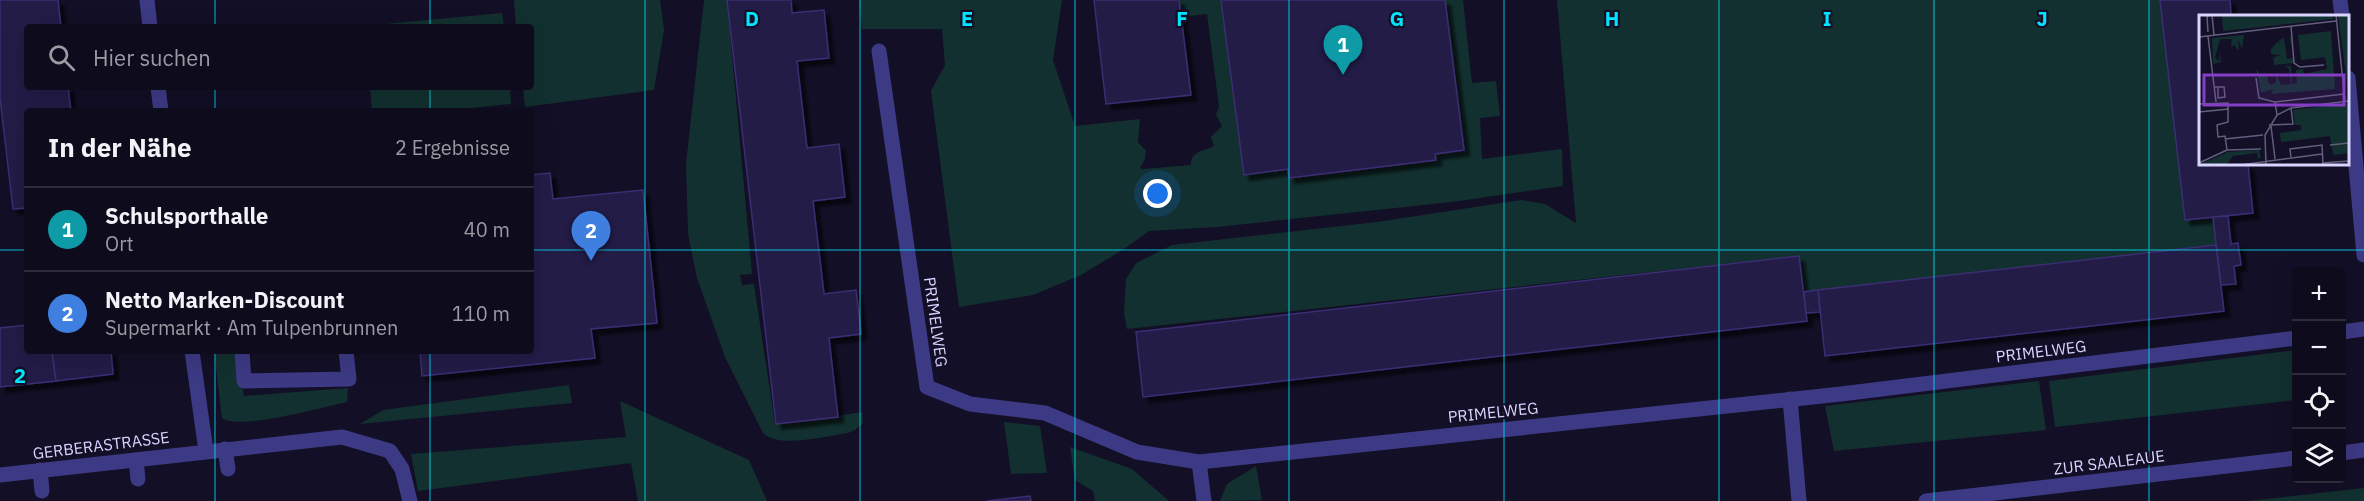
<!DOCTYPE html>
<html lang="de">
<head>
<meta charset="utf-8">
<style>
	:root { --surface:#0e0b1c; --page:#1c1929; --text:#f1f3f6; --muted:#9b9ba3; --line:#2e2b3b; --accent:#0f766e }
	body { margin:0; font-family:"IBM Plex Sans",sans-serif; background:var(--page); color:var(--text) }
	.controls { position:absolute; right:18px; bottom:18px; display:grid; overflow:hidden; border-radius:6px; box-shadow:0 6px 24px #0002 }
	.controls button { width:54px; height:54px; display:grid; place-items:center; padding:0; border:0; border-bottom:2px solid var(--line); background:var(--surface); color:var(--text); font:30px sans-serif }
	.you { position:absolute; left:1158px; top:194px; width:21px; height:21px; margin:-15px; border:4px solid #fff; border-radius:50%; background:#1a73e8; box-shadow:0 0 0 9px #1a73e833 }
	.badge { display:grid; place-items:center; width:39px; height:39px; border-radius:50%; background:var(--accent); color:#fff; font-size:20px; font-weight:700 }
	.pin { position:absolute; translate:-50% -50px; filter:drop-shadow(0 2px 3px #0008) }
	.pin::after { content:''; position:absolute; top:32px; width:21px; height:18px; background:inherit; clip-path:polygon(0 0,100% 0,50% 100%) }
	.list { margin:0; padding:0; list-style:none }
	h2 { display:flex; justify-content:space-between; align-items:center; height:78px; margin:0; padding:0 24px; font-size:26px }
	h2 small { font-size:20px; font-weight:400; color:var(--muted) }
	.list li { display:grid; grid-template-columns:39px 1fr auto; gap:18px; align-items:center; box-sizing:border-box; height:84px; padding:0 24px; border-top:2px solid var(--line) }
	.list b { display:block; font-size:22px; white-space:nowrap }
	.list p { margin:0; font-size:20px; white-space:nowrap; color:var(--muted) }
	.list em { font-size:20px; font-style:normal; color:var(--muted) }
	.icon { flex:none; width:33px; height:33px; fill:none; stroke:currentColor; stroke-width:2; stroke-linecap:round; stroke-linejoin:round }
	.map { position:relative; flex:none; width:2364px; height:501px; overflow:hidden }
	.search { position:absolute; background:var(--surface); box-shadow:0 6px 24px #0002; left:24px; top:24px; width:510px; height:66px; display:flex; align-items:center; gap:15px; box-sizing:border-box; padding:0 21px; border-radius:6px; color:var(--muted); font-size:22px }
	.panel { position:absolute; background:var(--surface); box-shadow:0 6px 24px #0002; left:24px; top:108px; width:510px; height:246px; border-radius:6px }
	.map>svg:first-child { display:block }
	.green { fill:#12302f }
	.building { fill:#241b47; stroke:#3b2d73; stroke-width:1.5; filter:url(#shadow) }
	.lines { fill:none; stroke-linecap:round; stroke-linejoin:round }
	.service { stroke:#3d3a85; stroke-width:15 }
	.minor { stroke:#3d3a85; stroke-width:15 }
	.tertiary { stroke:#3d3a85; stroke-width:15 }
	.grid { fill:none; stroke:#00e5ff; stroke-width:1.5; stroke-opacity:0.55 }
	.labels { text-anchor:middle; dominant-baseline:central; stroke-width:4.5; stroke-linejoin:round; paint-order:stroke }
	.street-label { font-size:16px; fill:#d9d4ff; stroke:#130f26 }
	.inset-road { fill:none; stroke:#625e7d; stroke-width:1.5 }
	.view { fill:#843dc5; fill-opacity:0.15; stroke:#843dc5; stroke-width:3 }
	.inset-edge { fill:none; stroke:#d9d4ff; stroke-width:3 }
	.grid-label { font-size:20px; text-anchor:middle; font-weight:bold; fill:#00e5ff; stroke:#130f26; stroke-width:4.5; stroke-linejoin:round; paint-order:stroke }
</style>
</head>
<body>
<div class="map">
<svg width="2364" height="501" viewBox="0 0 2364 501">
	<defs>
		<filter id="shadow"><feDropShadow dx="5.5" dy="5.5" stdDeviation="1.5" flood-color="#0009"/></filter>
	</defs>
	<rect width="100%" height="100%" fill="#130f26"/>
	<g class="green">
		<polygon points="514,0 660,0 664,30 654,90 525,107 523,87 531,87 531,27 516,27"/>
		<path d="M704,0H727L752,274L740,275L742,285L754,284L775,424L837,417V416L862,412L863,423L855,430L848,433C826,436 779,449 763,433L725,357L697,278L688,234L686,164Z"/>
		<path d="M859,0H1062L1053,60L1075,126L1140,119L1138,142L1146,151L1145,159L1140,168L1143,169L1191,165C1191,150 1203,152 1214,146L1211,137L1222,126L1216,115L1219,107L1207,14L1181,17L1179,0H1221L1244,175L1288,169L1289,178L1435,160V154L1464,150L1445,0H1463L1472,83L1496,81L1500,116L1480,118L1482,159L1562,149L1563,186L1452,202L1217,227L1149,231L1124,249L1081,275L1033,295L959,307L931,91L945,65L942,29H862Z"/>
		<polygon points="1557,0 2160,0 2185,220 2213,217 2216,245 1804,292 1799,256 1127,329 1124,313 1126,279 1136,263 1172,245 1377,222 1521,200 1545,204 1576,223"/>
		<polygon points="502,13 504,27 365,27 364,26"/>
		<polygon points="370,87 510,87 511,104 442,111 372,111"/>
		<polygon points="2296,350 2296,400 2055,427 2049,381"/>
		<path d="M214,351H236L244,396L348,388L347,402C323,407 239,431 222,418Z"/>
		<polygon points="2039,381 2046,430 1834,451 1825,406"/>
		<polygon points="569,385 572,403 360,424 383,410"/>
		<polygon points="620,401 749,460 767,501 638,501 631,463 418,491 411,454 626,437"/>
		<polygon points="1004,422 1040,426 1047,473 1011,474"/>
		<polygon points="1070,447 1132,469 1169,501 1095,501 1093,491 1075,480"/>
		<polygon points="1256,466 1262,500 1220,501 1227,484"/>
		<polygon points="2364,488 2364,501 2248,501"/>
	</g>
	<g class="building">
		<polygon points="0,0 58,0 61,27 27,27 27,87 68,87 71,111 27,111 27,208 13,209 0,98"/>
		<polygon points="727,0 791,0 792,13 824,10 829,58 797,61 807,148 839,144 845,197 813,201 824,294 856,290 859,314 861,334 829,338 838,417 776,424"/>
		<polygon points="1094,0 1179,0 1191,95 1106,104"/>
		<polygon points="1221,0 1445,0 1464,150 1435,154 1436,160 1289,178 1288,169 1244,175"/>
		<polygon points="2160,0 2230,0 2231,16 2200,16 2200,164 2248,164 2253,213 2185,220"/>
		<polygon points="550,173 553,199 643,190 657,323 591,329 595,358 422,376 420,351 531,351 531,175"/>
		<polygon points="2228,216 2231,244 2238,243 2241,265 2234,266 2236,284 2221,285 2213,217"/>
		<polygon points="2216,245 2224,311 1825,356 1818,290"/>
		<polygon points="1799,256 1807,321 1143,397 1136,332"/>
		<polygon points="1818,290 1820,312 1806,313 1804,292"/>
		<polygon points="27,325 27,351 52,351 56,381 0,387 0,328"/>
		<polygon points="52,351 111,351 113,374 56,381"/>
		<polygon points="1030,496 1031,501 987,501"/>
	</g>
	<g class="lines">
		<g class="service">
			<polyline points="242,351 244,381 349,379 346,351"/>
			<polyline points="225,449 228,469"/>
			<polyline points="136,460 138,479"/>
			<polyline points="40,470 42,491"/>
		</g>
		<g class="minor">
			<polyline points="147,0 150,27"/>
			<polyline points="879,51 927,387 970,404 1045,413 1137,452 1199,462 1204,501"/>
			<polyline points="158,87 161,111"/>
			<polyline points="2342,332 2364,329"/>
			<polyline points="192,351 206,451"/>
			<polyline points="1790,399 1799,501"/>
			<polyline points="1199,462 1841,394 2296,338"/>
			<polyline points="0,475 342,437 390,451 402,469 410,501"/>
		</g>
		<g class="tertiary">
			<polyline points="2340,0 2342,16"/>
			<polyline points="2348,78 2364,255"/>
			<polyline points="2342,453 2364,450"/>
			<polyline points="1926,501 2296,458"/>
		</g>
	</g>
	<path class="grid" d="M215,0V27M430,0V27M645,0V501M860,0V501M1075,0V501M1289,0V501M1504,0V501M1719,0V501M1934,0V501M2149,0V501M215,87V111M430,87V111M0,250H27M531,250H2364M215,351V501M430,351V501"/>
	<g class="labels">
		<g class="street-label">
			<text transform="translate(936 322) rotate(82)">PRIMELWEG</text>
			<text transform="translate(2041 351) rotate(-7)">PRIMELWEG</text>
			<text transform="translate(1493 412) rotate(-6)">PRIMELWEG</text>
			<text transform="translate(101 445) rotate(-7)">GERBERASTRASSE</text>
			<text transform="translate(2109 462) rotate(-7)">ZUR SAALEAUE</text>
		</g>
	</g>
	<g transform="translate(2199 15)">
		<rect width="150" height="150" fill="#130f26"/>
		<path d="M23,0H134V4L24,16ZM139,0H150V75H149ZM132,16L136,74L72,79L74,74L62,78L57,54L62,60L68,59L69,67L73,70L77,67V57L82,70L92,69L90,54L86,51H92L93,69L98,68L97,55L104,54L105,59L128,54L126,42L102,45L99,20ZM45,20L43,34L39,24L40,34L38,35L36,30L32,32L33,24H21L16,43L20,46V36L22,47L14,49L13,23ZM93,21L92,33L91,22L85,23L88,44L93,43L95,48L75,50L74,43L81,40L72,39V34L78,27L84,28L79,26L82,24ZM150,88V138L134,140L131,121L82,127L81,118L102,115V110H96L94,95ZM60,135L62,143L54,144L59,143L58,138L34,141L27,150H0L29,137Z" fill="#12302f"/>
		<path class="inset-road" d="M13,0L15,20M137,0L146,86M92,11L95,48L101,52L125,50M9,17L8,1L13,0M9,21L17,87M0,22L137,6M57,63L60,83L76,87L78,100M16,72H19V83L26,82L25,72H19M76,87L145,79M0,89L29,88V107L18,110L19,122L26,121L28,135M0,97L30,94M0,108V131M70,110L94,109L92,93M72,111L76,144M26,124L64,120M131,130L150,128M28,135L62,134M92,142L91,134L123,130L124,150M0,148L28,135M123,148L150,146M41,150L123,139M67,150L66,120L78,100L92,93L150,86"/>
		<path class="view" d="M5,60H145V90H5Z"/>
		<rect width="150" height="150" class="inset-edge"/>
	</g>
	<g class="grid-label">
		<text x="752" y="26">D</text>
		<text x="967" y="26">E</text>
		<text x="1182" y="26">F</text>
		<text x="1397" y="26">G</text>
		<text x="1612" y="26">H</text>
		<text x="1827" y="26">I</text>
		<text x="2042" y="26">J</text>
		<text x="20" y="383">2</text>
	</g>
</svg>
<div class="controls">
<button>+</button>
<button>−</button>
<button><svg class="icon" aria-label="locate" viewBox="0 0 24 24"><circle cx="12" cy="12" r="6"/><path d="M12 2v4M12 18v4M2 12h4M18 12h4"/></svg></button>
<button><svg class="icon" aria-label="layers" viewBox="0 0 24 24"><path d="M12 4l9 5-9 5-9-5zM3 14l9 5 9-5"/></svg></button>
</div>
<div class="you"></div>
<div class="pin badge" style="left:1343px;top:75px;background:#0f9aa8">1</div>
<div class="pin badge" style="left:591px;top:261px;background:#3f7fe0">2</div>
<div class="search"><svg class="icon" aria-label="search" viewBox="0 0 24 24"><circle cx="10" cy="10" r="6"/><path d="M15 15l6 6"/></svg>Hier suchen</div>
<section class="panel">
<h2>In der Nähe<small>2 Ergebnisse</small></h2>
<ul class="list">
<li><span class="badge" style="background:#0f9aa8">1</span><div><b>Schulsporthalle</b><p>Ort</p></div><em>40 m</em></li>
<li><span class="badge" style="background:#3f7fe0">2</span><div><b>Netto Marken-Discount</b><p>Supermarkt · Am Tulpenbrunnen</p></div><em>110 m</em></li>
</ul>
</section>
</div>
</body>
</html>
